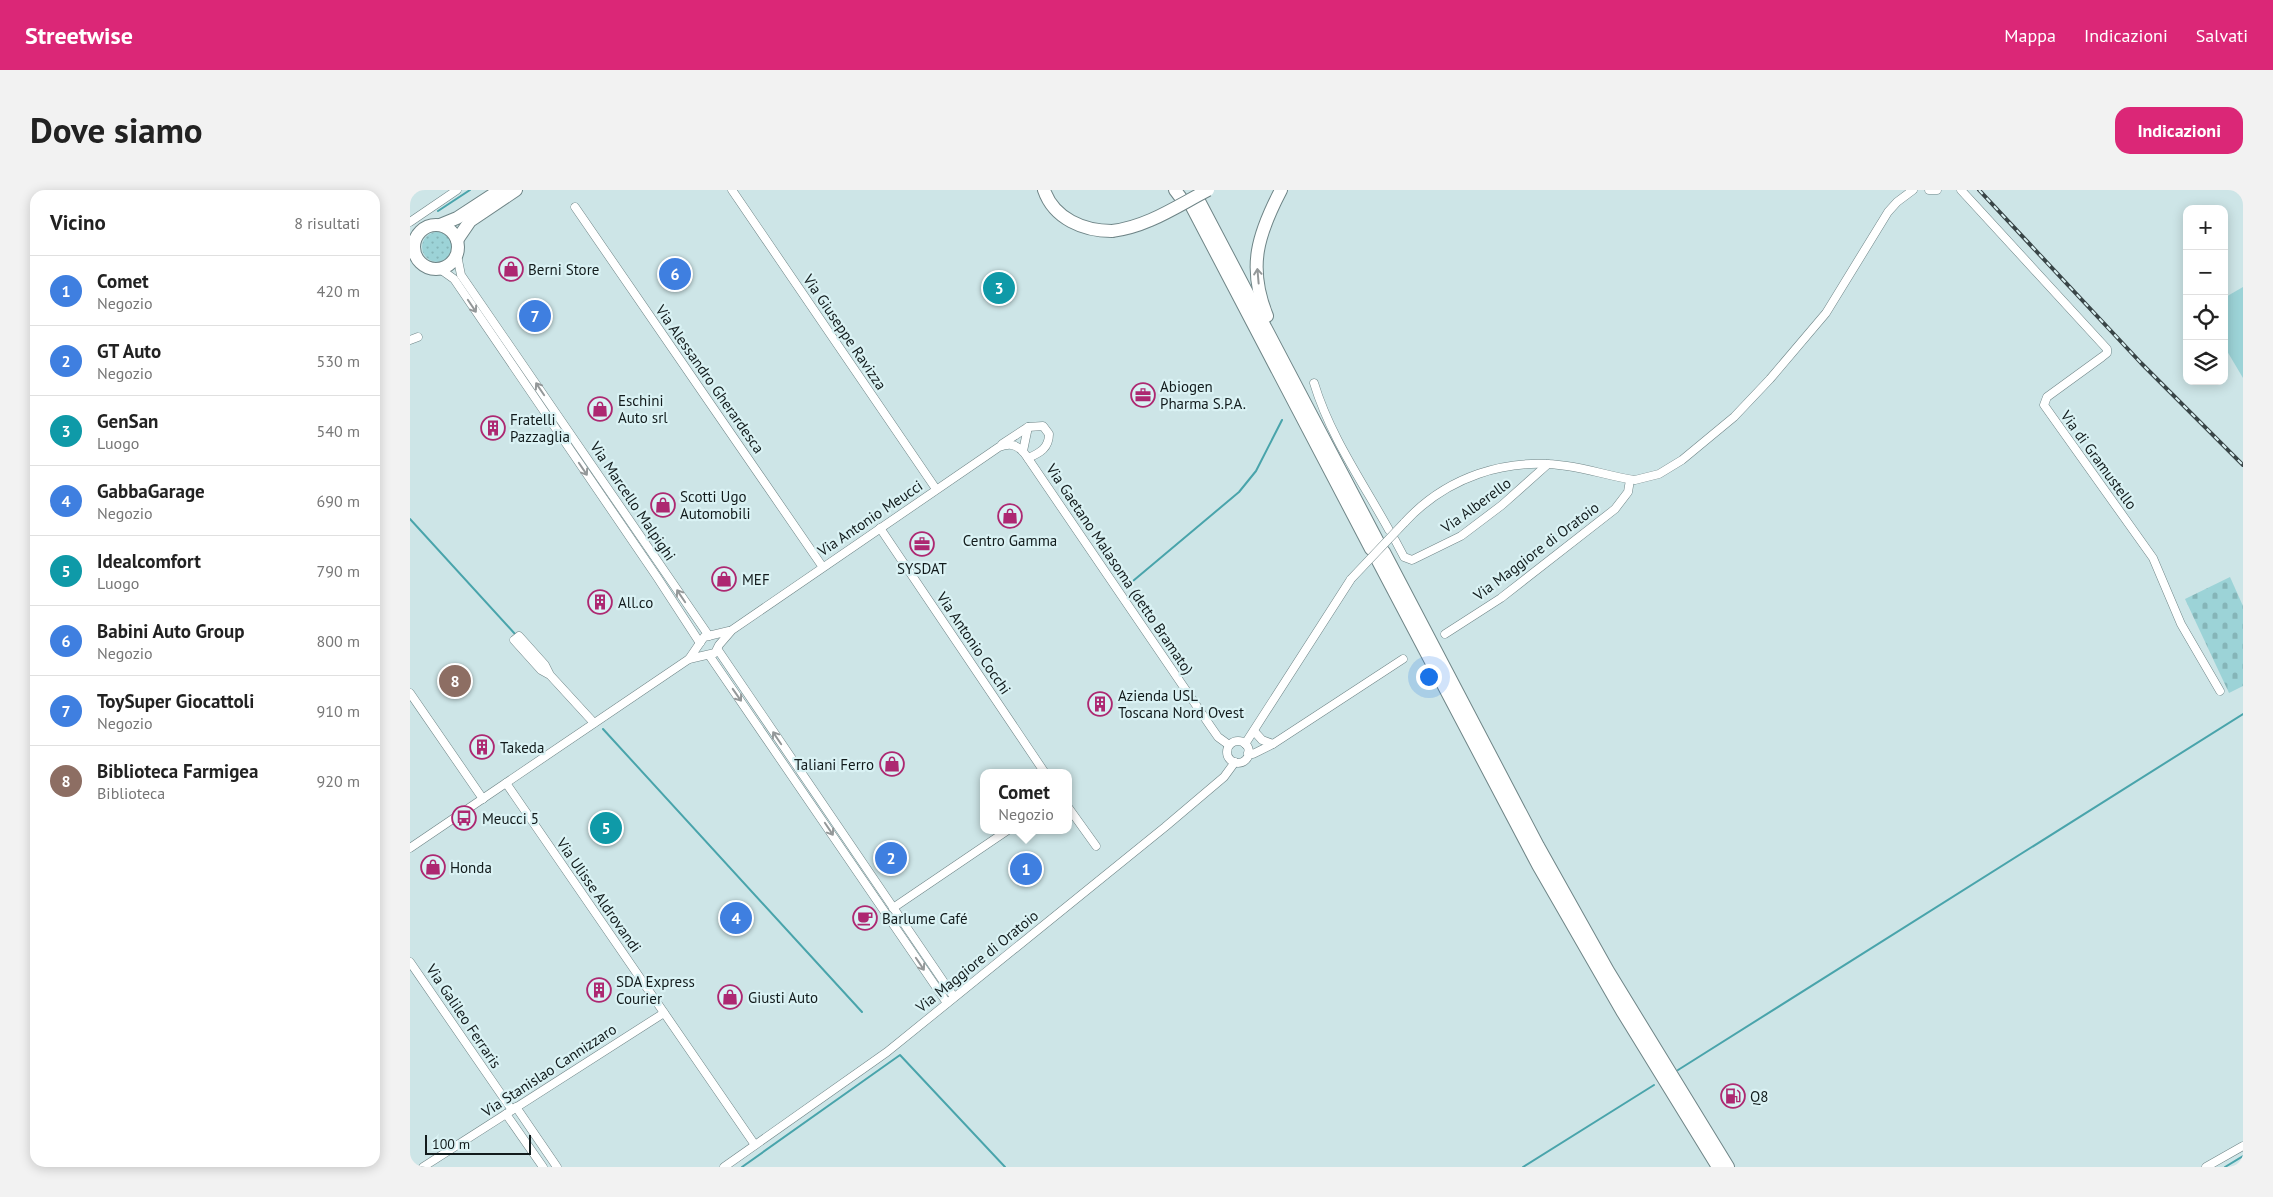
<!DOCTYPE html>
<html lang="it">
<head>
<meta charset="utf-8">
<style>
	:root { --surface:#fff; --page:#f2f2f2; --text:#222; --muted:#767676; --line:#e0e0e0; --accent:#db2777 }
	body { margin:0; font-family:"PT Sans",sans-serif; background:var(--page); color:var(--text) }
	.controls { position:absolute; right:15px; top:15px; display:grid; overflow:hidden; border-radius:10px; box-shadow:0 2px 12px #0003 }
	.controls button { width:45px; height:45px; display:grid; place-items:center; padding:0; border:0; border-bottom:1px solid var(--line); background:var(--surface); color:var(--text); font:25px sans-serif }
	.scale { position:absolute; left:15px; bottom:12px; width:106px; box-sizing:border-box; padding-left:5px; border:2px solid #121b1c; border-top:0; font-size:14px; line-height:18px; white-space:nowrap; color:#121b1c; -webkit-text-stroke:4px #daf2f4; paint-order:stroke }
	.you { position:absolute; left:1018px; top:486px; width:18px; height:18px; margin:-12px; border:4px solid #fff; border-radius:50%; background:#1a73e8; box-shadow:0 0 0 8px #1a73e833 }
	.badge { display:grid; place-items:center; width:32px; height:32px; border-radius:50%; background:var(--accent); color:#fff; font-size:16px; font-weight:700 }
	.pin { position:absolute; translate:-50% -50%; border:2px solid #fff; box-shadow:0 1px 5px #0006 }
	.popup { position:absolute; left:570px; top:579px; width:92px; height:65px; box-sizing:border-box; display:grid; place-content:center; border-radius:10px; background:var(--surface); filter:drop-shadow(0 1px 4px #0005); font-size:16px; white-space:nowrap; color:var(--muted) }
	.popup b { font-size:19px; color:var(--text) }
	.popup::after { content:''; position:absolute; left:50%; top:100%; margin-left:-10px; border:10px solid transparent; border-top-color:var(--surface) }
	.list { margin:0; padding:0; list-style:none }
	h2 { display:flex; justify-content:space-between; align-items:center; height:65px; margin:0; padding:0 20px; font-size:21px }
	h2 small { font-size:16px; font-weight:400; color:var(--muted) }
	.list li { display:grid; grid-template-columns:32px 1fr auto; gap:15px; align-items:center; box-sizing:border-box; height:70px; padding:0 20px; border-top:1px solid var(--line) }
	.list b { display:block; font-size:19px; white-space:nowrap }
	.list p { margin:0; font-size:16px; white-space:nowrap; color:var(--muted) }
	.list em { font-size:16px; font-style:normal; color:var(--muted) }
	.icon { flex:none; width:28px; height:28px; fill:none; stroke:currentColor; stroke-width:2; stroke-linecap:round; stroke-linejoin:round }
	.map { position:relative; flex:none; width:1833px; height:977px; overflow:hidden; border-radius:15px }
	header { display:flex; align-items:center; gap:30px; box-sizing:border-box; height:70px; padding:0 25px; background:var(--accent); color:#fff }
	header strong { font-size:24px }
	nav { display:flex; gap:28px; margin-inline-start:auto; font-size:18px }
	.intro { display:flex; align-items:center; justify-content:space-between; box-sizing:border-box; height:120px; padding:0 30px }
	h1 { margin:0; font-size:35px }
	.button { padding:12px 22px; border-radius:15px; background:var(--accent); color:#fff; font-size:18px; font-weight:700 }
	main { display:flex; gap:30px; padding:0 30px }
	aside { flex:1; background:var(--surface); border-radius:15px; box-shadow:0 2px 12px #0003 }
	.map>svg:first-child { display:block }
	.grass { fill:url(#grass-dots) }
	.cemetery { fill:url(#cemetery-stones) }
	.pitch { fill:#9cd3d7 }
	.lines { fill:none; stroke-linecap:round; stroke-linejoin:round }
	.stream { stroke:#49a4ab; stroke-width:2 }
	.minor-casing { stroke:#6f8587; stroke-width:9 }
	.primary-casing { stroke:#6f8587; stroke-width:14 }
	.trunk-casing { stroke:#6f8587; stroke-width:14 }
	.minor { stroke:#fff; stroke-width:8 }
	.primary { stroke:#fff; stroke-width:12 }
	.trunk { stroke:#fff; stroke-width:12 }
	.rail-casing { stroke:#394547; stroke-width:4 }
	.rail { stroke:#daf2f4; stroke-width:2; stroke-dasharray:5.5; stroke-linecap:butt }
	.minor-bridge-casing { stroke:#6f8587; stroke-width:9; stroke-linecap:butt }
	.trunk-bridge-casing { stroke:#6f8587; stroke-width:14; stroke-linecap:butt }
	.minor-bridge { stroke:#fff; stroke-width:8 }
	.trunk-bridge { stroke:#fff; stroke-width:12 }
	.oneway { stroke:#949899 }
	.labels { text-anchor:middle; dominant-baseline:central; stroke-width:4.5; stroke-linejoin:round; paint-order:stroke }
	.poi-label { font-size:15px; fill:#121b1c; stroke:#daf2f4; text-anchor:start }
	.street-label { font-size:15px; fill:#121b1c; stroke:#daf2f4 }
</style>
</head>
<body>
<header>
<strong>Streetwise</strong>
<nav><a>Mappa</a><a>Indicazioni</a><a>Salvati</a></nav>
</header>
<div class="intro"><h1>Dove siamo</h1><a class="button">Indicazioni</a></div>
<main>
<aside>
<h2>Vicino<small>8 risultati</small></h2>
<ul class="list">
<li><span class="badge" style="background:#3f7fe0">1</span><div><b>Comet</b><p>Negozio</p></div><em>420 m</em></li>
<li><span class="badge" style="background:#3f7fe0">2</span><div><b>GT Auto</b><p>Negozio</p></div><em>530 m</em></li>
<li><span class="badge" style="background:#0f9aa8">3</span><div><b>GenSan</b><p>Luogo</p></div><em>540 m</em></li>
<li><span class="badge" style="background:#3f7fe0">4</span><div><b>GabbaGarage</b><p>Negozio</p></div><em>690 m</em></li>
<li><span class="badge" style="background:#0f9aa8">5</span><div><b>Idealcomfort</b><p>Luogo</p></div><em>790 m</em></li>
<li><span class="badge" style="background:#3f7fe0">6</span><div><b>Babini Auto Group</b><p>Negozio</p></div><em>800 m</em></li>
<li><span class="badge" style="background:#3f7fe0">7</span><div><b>ToySuper Giocattoli</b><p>Negozio</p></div><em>910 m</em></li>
<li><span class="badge" style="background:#8d6e63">8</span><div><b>Biblioteca Farmigea</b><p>Biblioteca</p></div><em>920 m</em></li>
</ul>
</aside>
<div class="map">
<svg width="1833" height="977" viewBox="0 0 1833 977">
	<defs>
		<pattern id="grass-dots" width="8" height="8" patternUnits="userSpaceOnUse" patternTransform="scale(1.25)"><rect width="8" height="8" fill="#9cd3d7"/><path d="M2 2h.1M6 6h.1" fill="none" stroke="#85b5b8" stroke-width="1.8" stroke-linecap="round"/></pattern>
		<pattern id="cemetery-stones" width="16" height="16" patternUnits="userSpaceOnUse" patternTransform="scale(1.25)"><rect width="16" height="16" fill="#9cd3d7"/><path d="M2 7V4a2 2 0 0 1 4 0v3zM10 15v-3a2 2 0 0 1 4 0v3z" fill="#85b5b8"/></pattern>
	</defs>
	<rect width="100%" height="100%" fill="#cde5e7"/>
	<circle class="grass" cx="27" cy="57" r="15"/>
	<polygon class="cemetery" points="1820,387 1833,416 1833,496 1819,503 1775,409"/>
	<polygon class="pitch" points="1833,97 1833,188 1814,156 1814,108"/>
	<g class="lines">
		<g class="stream">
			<polyline points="28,21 60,0"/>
			<polyline points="0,329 105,444"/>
			<polyline points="717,396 829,302 846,281 872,230"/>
			<polyline points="193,539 452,822"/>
			<polyline points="1268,880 1833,524"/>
			<polyline points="332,977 490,865 595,977"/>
			<polyline points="1113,977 1244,895"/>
			<polyline points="1815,977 1833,966"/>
		</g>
		<g class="minor-casing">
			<g id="minor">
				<polyline points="322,0 526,299"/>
				<polyline points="1519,0 1527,0"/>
				<polyline points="1551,0 1697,159 1697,163 1692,167 1637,207 1634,215 1743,368 1771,434 1810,501"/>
				<polyline points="165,17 412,376"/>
				<polyline points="0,32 47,0"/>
				<polyline points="47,65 51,85 299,446"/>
				<polyline points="30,79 44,89 247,387 290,453"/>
				<polyline points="0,150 8,147"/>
				<path d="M904,193C920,246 953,293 979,340"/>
				<path d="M592,254L618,237L633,236L639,244C639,258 630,263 618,268"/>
				<polyline points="613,261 618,237"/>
				<path d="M994,333C1036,287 1096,267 1157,276C1180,279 1202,287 1225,290L1249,284L1272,270L1324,227L1360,189L1416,123L1478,22L1487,12L1503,0"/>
				<polyline points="470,338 635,583"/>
				<polyline points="985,350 994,367 1002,370 1051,346 1092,315 1138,274"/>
				<polyline points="1035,444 1091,408 1205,319 1218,302 1220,290"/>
				<polyline points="308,460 544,807"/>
				<polyline points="299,465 537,813"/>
				<polyline points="279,469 294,447 319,441"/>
				<polyline points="140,485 131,480 104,450 109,446 135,475 140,485 184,533"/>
				<polyline points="0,503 73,609"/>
				<polyline points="844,541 852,550 863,554"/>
				<circle cx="828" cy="562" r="11"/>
				<polyline points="835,554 941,389"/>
				<polyline points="838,563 843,564 863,554 993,469"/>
				<polyline points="96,593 345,955"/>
				<polyline points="658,617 686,656"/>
				<path d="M0,658L279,469L305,463L309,455L322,440L589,257C600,253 607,254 615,264L801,537L808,547L819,555"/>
				<polyline points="483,718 598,640"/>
				<polyline points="0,772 102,920"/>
				<polyline points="106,917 147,977"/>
				<polyline points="96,924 133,977"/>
				<polyline points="13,977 254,823"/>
				<polyline points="314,977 477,862 755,637 814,587 825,572"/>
				<polyline points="1796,977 1833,956"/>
			</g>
		</g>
		<g class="primary-casing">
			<g id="primary">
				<circle cx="26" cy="57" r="22"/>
				<polyline points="30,35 47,28 90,0"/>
				<polyline points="47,50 60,31 106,0"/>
			</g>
		</g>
		<g class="trunk-casing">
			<g id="trunk">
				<path d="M634,0C644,29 674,41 702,41"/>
				<polyline points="765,0 771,8"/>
				<polyline points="789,11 968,352"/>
				<polyline points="781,15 961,359"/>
				<path d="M857,126C837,77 848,44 871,0"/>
				<polyline points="974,362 1128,656 1198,781 1318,977"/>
				<polyline points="967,369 1128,675 1212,821 1308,977"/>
			</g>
		</g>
		<use href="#minor" class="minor"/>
		<use href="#primary" class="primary"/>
		<use href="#trunk" class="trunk"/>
		<g class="rail-casing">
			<polyline id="rail" points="1569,0 1731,173 1833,275"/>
		</g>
		<use href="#rail" class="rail"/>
		<g class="minor-bridge-casing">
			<polyline id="minor-bridge" points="941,389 994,333"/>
		</g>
		<g class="trunk-bridge-casing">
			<path id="trunk-bridge" d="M702,41C737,37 767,16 798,0"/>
		</g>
		<use href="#minor-bridge" class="minor-bridge"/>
		<use href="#trunk-bridge" class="trunk-bridge"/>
	</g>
	<defs><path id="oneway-shaft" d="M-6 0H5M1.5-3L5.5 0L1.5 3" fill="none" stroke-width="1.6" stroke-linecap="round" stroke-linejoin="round" transform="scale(1.25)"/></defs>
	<g class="oneway">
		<use href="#oneway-shaft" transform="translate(848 86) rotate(-95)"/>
		<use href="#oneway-shaft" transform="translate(62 116) rotate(56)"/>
		<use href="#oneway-shaft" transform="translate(130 199) rotate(-124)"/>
		<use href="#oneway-shaft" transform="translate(173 279) rotate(56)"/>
		<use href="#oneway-shaft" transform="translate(271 406) rotate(-124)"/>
		<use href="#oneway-shaft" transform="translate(327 505) rotate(55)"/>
		<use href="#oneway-shaft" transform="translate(367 548) rotate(-124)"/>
		<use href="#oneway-shaft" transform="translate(419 639) rotate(56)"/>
		<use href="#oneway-shaft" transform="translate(510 774) rotate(56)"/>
	</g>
	<defs>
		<g id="shop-ring" transform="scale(1.25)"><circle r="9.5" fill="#daf2f4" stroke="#ad2871" stroke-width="1.5"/><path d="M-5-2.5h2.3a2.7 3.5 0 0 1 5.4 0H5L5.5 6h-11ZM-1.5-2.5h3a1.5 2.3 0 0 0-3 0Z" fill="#ad2871"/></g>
		<g id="office-ring" transform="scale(1.25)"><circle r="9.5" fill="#daf2f4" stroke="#ad2871" stroke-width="1.5"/><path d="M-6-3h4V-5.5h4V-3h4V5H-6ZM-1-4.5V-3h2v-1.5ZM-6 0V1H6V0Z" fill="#ad2871"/></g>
		<g id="building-ring" transform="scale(1.25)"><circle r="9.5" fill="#daf2f4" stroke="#ad2871" stroke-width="1.5"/><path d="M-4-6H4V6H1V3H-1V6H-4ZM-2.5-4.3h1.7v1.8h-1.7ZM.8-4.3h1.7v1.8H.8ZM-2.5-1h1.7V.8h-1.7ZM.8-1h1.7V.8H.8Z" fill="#ad2871"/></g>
		<g id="bus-ring" transform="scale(1.25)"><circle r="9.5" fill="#daf2f4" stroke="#ad2871" stroke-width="1.5"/><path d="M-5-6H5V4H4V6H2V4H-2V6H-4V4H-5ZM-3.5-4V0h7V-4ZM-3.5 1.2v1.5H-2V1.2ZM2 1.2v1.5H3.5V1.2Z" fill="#ad2871"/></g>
		<g id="cafe-ring" transform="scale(1.25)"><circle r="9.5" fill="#daf2f4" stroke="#ad2871" stroke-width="1.5"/><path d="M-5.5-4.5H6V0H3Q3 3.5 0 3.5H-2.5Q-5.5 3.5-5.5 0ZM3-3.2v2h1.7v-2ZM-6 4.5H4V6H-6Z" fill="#ad2871"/></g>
		<g id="fuel-ring" transform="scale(1.25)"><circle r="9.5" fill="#daf2f4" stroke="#ad2871" stroke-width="1.5"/><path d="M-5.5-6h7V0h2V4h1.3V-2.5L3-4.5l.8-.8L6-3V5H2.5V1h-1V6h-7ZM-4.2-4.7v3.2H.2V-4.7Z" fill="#ad2871"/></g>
	</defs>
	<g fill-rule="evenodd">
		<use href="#shop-ring" x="101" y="79"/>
		<use href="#office-ring" x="733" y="205"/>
		<use href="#shop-ring" x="190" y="219"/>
		<use href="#building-ring" x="83" y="238"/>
		<use href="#shop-ring" x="253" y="315"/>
		<use href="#shop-ring" x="600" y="326"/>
		<use href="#office-ring" x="512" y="354"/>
		<use href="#shop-ring" x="314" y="389"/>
		<use href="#building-ring" x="190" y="412"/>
		<use href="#building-ring" x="690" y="514"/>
		<use href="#building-ring" x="72" y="557"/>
		<use href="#shop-ring" x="482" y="574"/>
		<use href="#bus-ring" x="54" y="628"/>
		<use href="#shop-ring" x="23" y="677"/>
		<use href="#cafe-ring" x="455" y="728"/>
		<use href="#building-ring" x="189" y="800"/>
		<use href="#shop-ring" x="320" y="807"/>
		<use href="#fuel-ring" x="1323" y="906"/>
	</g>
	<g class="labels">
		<g class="poi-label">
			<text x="118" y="79">Berni Store</text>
			<text x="750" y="196">Abiogen<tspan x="750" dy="17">Pharma S.P.A.</tspan></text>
			<text x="208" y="210">Eschini<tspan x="208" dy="17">Auto srl</tspan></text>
			<text x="100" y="229">Fratelli<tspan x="100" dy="17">Pazzaglia</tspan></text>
			<text x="270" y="306">Scotti Ugo<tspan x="270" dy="17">Automobili</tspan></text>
			<text x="600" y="350" text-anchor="middle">Centro Gamma</text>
			<text x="512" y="378" text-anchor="middle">SYSDAT</text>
			<text x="332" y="389">MEF</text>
			<text x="208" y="412">All.co</text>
			<text x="708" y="505">Azienda USL<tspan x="708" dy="17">Toscana Nord Ovest</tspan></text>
			<text x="90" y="557">Takeda</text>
			<text x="464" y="574" text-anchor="end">Taliani Ferro</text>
			<text x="72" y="628">Meucci 5</text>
			<text x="40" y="677">Honda</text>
			<text x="472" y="728">Barlume Café</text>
			<text x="206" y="791">SDA Express<tspan x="206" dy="17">Courier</tspan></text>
			<text x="338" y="807">Giusti Auto</text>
			<text x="1340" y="906">Q8</text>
		</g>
		<g class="street-label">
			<text transform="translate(435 142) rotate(56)">Via Giuseppe Ravizza</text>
			<text transform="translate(300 189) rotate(55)">Via Alessandro Gherardesca</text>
			<text transform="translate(1689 270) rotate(54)">Via di Gramustello</text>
			<text transform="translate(223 311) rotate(56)">Via Marcello Malpighi</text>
			<text transform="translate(1066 315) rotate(-36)">Via Alberello</text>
			<text transform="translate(460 328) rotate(-34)">Via Antonio Meucci</text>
			<text transform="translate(1126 361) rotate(-37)">Via Maggiore di Oratoio</text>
			<text transform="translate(710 379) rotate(56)">Via Gaetano Malasoma (detto Bramato)</text>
			<text transform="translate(564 453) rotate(56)">Via Antonio Cocchi</text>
			<text transform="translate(189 705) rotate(55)">Via Ulisse Aldrovandi</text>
			<text transform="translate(567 771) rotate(-39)">Via Maggiore di Oratoio</text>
			<text transform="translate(54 826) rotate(56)">Via Galileo Ferraris</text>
			<text transform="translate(139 880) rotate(-33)">Via Stanislao Cannizzaro</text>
		</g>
	</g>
</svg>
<div class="controls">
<button>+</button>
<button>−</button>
<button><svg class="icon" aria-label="locate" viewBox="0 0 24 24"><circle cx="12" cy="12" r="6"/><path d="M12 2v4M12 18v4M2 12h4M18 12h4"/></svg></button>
<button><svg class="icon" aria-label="layers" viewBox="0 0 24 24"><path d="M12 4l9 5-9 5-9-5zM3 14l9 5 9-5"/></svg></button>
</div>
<div class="scale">100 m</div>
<div class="you"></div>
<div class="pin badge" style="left:616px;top:679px;background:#3f7fe0">1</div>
<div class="popup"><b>Comet</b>Negozio</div>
<div class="pin badge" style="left:481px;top:668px;background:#3f7fe0">2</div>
<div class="pin badge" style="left:589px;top:98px;background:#0f9aa8">3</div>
<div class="pin badge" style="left:326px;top:728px;background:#3f7fe0">4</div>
<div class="pin badge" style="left:196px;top:638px;background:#0f9aa8">5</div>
<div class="pin badge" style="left:265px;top:84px;background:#3f7fe0">6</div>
<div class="pin badge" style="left:125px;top:126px;background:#3f7fe0">7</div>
<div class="pin badge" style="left:45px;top:491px;background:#8d6e63">8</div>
</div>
</main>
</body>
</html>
